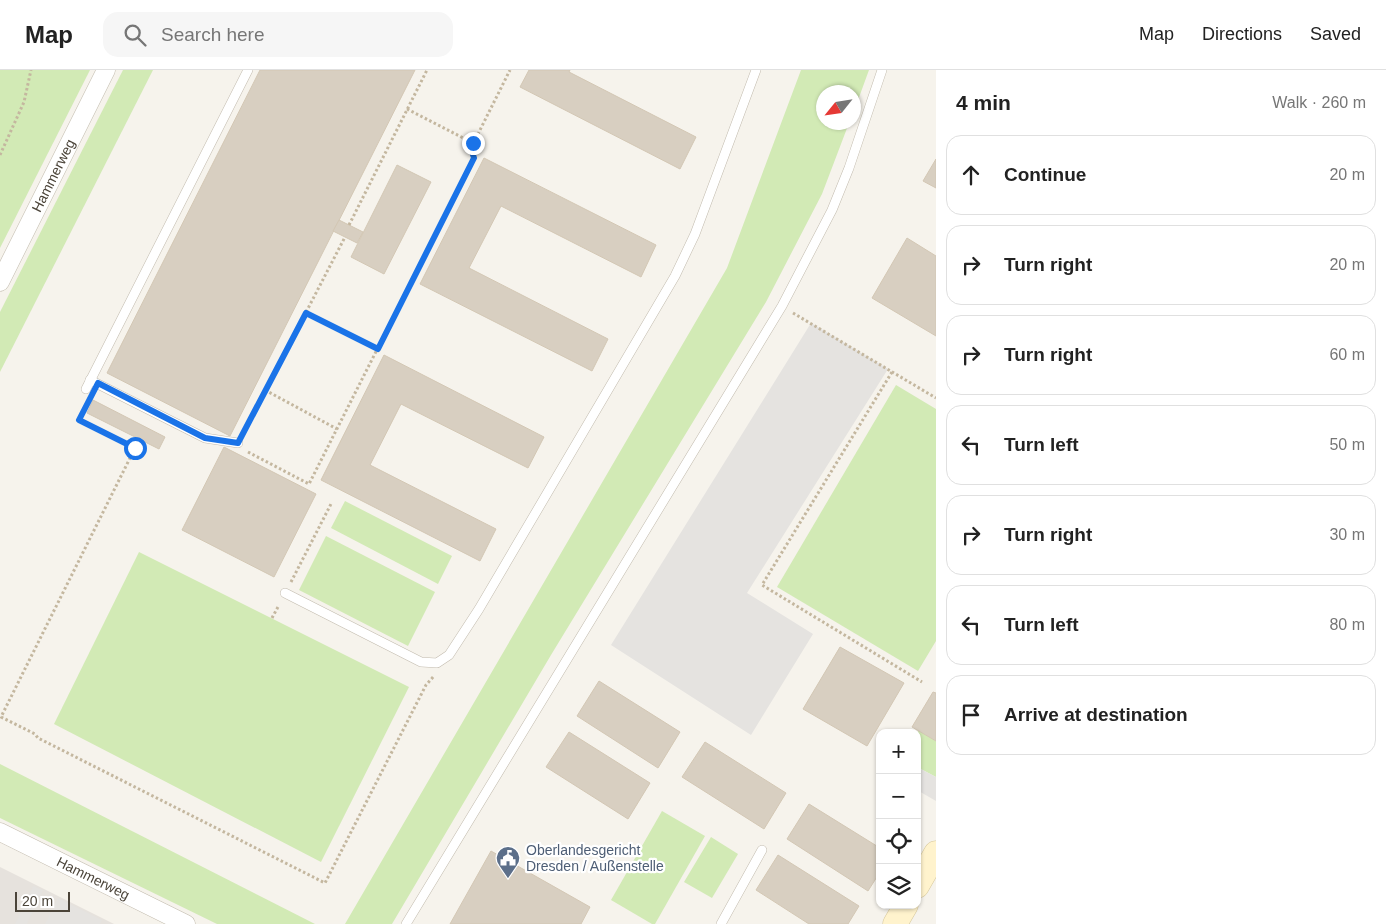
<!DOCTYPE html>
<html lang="en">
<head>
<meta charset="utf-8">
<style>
	:root { --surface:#fff; --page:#f6f6f6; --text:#222; --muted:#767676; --line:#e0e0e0 }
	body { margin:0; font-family:Helvetica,sans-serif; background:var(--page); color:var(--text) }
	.controls { position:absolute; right:15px; bottom:15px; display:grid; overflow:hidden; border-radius:10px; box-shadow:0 1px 4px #0004 }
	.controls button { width:45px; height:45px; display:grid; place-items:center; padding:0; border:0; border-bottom:1px solid var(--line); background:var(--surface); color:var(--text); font:25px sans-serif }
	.compass { position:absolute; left:816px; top:15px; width:45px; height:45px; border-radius:50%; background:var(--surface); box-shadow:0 1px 4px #0004; rotate:240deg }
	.scale { position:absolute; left:15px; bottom:12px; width:55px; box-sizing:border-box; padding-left:5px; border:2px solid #4b4439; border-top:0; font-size:14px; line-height:18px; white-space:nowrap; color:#4b4439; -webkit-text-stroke:4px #fff; paint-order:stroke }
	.stop { position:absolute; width:15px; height:15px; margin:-11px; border:4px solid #1a73e8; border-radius:50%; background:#fff }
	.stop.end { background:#1a73e8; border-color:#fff; box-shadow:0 1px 5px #0008 }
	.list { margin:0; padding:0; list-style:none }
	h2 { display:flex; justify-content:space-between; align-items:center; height:65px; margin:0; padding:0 20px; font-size:21px }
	h2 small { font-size:16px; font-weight:400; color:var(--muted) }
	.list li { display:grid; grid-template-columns:32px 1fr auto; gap:15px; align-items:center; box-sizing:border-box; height:80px; margin:0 10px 10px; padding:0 10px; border:1px solid var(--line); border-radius:15px }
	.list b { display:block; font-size:19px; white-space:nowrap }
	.list em { font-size:16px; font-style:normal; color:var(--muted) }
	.icon { flex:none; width:28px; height:28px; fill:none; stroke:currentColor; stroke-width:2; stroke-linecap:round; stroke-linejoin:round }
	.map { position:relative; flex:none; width:936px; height:854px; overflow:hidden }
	header { display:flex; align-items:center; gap:30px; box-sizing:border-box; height:70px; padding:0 25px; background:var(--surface); border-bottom:1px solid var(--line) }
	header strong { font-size:24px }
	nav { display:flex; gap:28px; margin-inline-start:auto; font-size:18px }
	.search { width:350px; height:45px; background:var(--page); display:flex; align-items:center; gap:12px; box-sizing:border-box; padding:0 18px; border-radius:15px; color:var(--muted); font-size:19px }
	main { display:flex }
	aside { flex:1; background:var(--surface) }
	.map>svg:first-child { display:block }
	.industrial { fill:#e6e2dd }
	.green { fill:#d2eab5 }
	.parking { fill:#e5e3e0 }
	.building { fill:#d8cfc1; stroke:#d3c7b4 }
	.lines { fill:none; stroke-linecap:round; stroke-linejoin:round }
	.service-casing { stroke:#c2bbae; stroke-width:10 }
	.minor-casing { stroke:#c2bbae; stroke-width:19 }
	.secondary-casing { stroke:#d6c79b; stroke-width:25 }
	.path { stroke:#c4b79f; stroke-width:3; stroke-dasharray:2.5 2.5; stroke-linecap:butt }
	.service { stroke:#fff; stroke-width:9 }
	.minor { stroke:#fff; stroke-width:18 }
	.secondary { stroke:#fff3cd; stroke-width:24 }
	.route { stroke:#1a73e8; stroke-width:6 }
	.labels { text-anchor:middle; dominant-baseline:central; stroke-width:4.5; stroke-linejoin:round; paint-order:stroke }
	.street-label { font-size:14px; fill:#4b4439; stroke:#fff }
	.service-label { font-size:14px; fill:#4e5e75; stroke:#fff; text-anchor:start }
</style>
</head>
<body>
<header>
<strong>Map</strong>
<div class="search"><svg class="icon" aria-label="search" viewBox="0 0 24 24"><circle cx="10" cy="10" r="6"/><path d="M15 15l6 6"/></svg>Search here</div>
<nav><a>Map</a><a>Directions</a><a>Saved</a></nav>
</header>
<main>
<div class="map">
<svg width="936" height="854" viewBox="0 0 936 854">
	<rect width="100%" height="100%" fill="#f6f3ec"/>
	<polygon class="industrial" points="0,797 114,854 0,854"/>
	<g class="green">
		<polygon points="0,0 90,0 0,178"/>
		<polygon points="123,0 153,0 0,302 0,242"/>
		<polygon points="801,0 869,0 854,41 854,22 824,22 824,52 849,53 822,124 766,232 551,585 392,854 345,854 727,198"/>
		<polygon points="896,315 936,339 936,571 918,601 777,517"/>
		<polygon points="345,431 452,486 438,514 331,458"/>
		<polygon points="326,466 435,522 408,576 299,520"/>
		<polygon points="139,482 409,617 321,792 54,654"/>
		<polygon points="918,660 936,671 936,707 917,697"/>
		<polygon points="0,694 315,854 217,854 0,748"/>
		<polygon points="662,741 705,766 655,854 652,854 611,830"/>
		<polygon points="711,767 738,784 712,828 684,812"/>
	</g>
	<g class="parking">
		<polygon points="811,253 888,299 747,523 813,564 751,665 611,575"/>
		<polygon points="917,697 936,707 936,731 917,720"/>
		<polygon points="33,816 43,820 27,854 15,854"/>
		<polygon points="58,828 102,850 100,854 45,854"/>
	</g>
	<g class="building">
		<polygon points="260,0 415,0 230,366 107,303"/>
		<polygon points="529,0 570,0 569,2 696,67 680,99 520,17"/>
		<polygon points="484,88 656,175 641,207 501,136 469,198 608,269 592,301 420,214"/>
		<polygon points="936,89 936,118 923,111"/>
		<polygon points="397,95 431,112 384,204 351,187"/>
		<polygon points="339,150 363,162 357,173 333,161"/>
		<polygon points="907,168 936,186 936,266 872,228"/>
		<polygon points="384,285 544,367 528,398 401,334 370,395 496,459 480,491 321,410"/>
		<polygon points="93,330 165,367 159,379 87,343"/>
		<polygon points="224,377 316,424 274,507 182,460"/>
		<polygon points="840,577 904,613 867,676 803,639"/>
		<polygon points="599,611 680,662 658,698 577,646"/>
		<polygon points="933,622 936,623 936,671 912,657"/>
		<polygon points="569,662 650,713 628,749 546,697"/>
		<polygon points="705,672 786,723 764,759 682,707"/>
		<polygon points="809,734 880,778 880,802 868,821 787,769"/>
		<polygon points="491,781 590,837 581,854 450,854"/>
		<polygon points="778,785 859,836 848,854 809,854 756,820"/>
	</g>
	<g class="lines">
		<g class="service-casing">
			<g id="service">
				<polyline points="90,310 205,368 238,373"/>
				<polyline points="86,319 248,0"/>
				<polyline points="285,523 421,592 437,593 449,585 479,539 675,206 695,164 756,0"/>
				<polyline points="406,854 782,236 832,140 849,98 882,0"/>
				<polyline points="721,854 762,780"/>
			</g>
		</g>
		<g class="minor-casing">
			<g id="minor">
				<path id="s1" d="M0,212L106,0"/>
				<path id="s2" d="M0,762L186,854"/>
			</g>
		</g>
		<g class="secondary-casing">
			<g id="secondary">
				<polyline points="917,816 936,783"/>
				<polyline points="895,854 906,835"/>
			</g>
		</g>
		<g class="path">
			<polyline points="407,39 473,73"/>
			<polyline points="0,85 24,32 31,0"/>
			<polyline points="349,155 427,0"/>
			<polyline points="306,243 378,279"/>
			<polyline points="793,243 936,328"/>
			<polyline points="892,302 762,515 922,612"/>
			<polyline points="265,320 337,359"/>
			<polyline points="89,331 79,351 135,378 1,647 35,664 38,668 325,813 426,615 434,606"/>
			<polyline points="244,362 345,167"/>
			<polyline points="248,382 309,414 474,88 471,78 510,0"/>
			<polyline points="291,512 332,432"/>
			<polyline points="272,548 279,535"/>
		</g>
		<use href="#service" class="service"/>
		<use href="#minor" class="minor"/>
		<use href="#secondary" class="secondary"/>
	</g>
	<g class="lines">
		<polyline class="route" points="135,378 79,350 98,313 205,368 238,373 306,243 378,279 474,88 471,78 473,73"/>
	</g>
	<defs>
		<g id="civic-pin" transform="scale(1.25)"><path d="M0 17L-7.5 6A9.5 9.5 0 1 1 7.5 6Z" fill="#5c6f8a" stroke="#fff"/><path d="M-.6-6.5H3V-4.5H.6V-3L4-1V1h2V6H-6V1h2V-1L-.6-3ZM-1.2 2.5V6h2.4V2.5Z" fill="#fff"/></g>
	</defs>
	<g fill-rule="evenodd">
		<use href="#civic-pin" x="508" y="788"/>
	</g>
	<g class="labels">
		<g class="street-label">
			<text stroke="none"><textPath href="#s1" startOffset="119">Hammerweg</textPath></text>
			<text stroke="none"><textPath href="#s2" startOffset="104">Hammerweg</textPath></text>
		</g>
		<g class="service-label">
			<text x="526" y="780">Oberlandesgericht<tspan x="526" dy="16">Dresden / Außenstelle</tspan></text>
		</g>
	</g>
</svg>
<div class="controls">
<button>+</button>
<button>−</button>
<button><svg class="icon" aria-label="locate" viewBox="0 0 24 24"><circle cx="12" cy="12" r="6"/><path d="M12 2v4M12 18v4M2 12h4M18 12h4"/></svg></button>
<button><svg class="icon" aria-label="layers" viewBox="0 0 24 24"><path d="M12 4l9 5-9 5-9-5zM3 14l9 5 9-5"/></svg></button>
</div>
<svg class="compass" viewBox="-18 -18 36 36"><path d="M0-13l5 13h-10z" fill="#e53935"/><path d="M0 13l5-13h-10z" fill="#767676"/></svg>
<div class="scale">20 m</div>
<div class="stop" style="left:135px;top:378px"></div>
<div class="stop end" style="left:473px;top:73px"></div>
</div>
<aside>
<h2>4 min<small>Walk · 260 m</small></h2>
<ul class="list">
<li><svg class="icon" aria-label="ahead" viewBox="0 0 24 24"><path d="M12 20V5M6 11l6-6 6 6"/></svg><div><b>Continue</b></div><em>20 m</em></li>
<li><svg class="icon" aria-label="right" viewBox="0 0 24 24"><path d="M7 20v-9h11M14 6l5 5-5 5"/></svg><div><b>Turn right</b></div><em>20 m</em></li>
<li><svg class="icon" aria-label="right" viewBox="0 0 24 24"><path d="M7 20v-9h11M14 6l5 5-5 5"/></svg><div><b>Turn right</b></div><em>60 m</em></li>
<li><svg class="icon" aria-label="left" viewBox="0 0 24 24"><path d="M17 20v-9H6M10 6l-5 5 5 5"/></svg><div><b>Turn left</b></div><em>50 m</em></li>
<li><svg class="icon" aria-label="right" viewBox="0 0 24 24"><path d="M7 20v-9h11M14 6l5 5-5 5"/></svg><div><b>Turn right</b></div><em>30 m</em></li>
<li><svg class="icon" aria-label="left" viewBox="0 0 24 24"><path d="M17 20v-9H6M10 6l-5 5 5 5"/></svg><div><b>Turn left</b></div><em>80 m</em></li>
<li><svg class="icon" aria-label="arrive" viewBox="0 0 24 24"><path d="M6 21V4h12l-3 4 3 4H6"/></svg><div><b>Arrive at destination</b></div></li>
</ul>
</aside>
</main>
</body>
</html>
